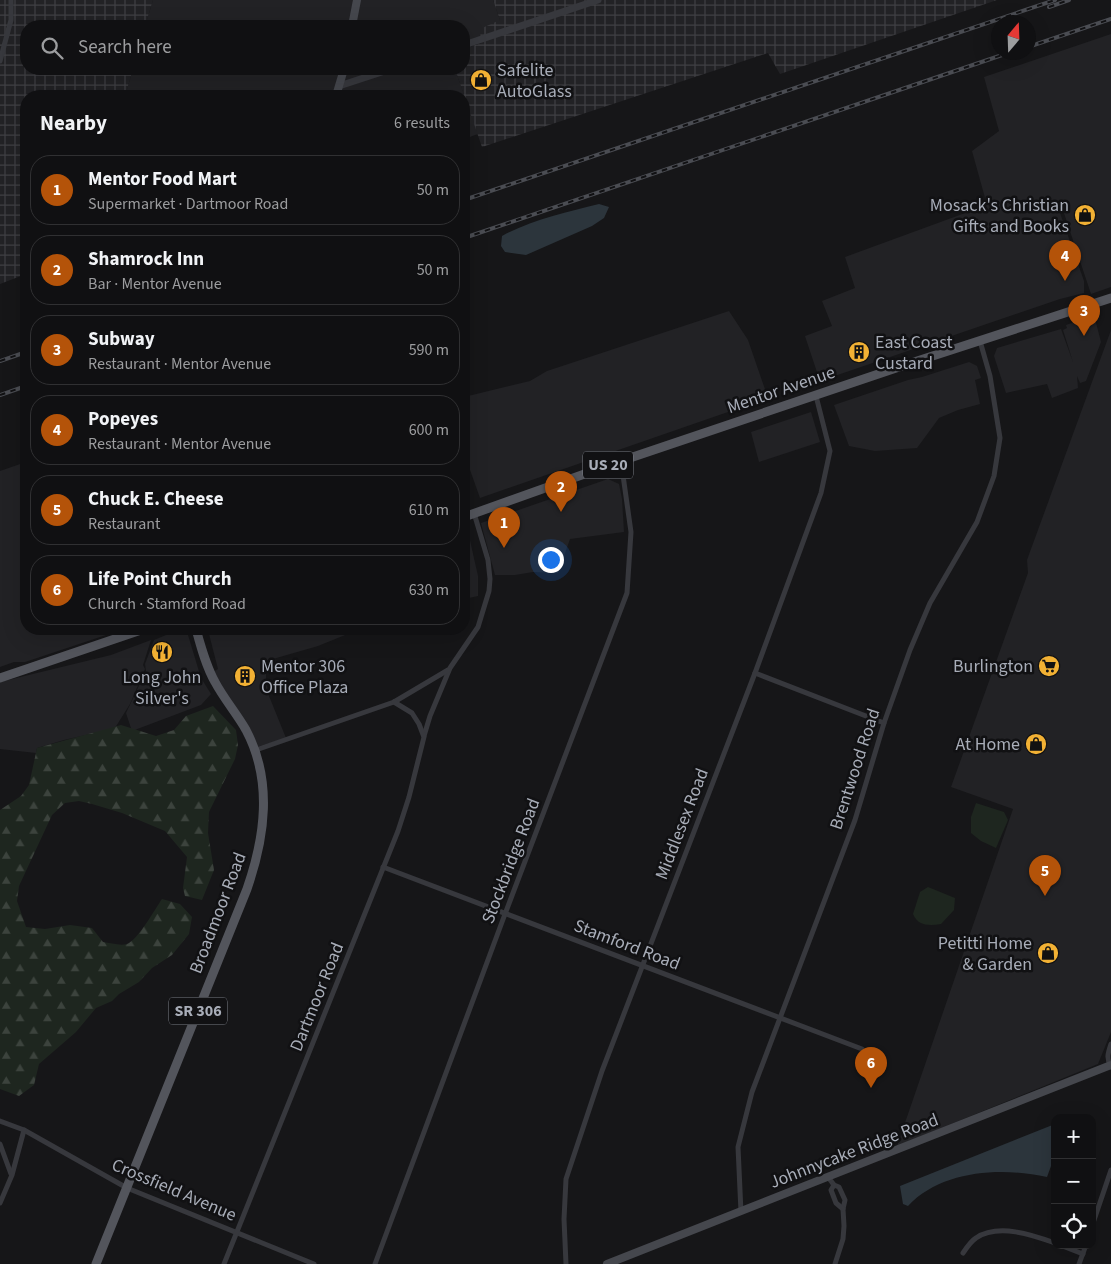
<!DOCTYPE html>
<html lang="en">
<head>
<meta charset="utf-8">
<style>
	:root { --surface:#101012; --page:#19191b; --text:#f1f3f6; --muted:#9c9d9f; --line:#303032; --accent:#b45309 }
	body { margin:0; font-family:"Source Sans 3",sans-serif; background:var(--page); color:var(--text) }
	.controls { position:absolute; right:15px; bottom:15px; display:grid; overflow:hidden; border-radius:10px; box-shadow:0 5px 20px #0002 }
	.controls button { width:45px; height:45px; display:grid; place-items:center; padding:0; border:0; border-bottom:1px solid var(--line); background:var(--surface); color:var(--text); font:25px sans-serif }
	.compass { position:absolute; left:991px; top:15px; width:45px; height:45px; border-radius:50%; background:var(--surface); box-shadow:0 5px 20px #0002; rotate:19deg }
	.you { position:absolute; left:550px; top:559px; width:18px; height:18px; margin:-12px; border:4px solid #fff; border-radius:50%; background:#1a73e8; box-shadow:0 0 0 8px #1a73e833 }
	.badge { display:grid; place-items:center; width:32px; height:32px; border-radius:50%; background:var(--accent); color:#fff; font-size:16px; font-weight:700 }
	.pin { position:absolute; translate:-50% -41px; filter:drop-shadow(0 1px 2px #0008) }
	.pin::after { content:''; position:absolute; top:26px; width:18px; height:15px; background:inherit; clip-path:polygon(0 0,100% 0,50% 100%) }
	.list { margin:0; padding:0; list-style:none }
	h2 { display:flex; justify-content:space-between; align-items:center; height:65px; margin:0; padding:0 20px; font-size:21px }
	h2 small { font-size:16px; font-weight:400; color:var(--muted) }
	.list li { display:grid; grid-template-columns:32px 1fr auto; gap:15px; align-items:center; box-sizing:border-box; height:70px; margin:0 10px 10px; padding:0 10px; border:1px solid var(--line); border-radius:20px }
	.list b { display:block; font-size:19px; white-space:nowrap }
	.list p { margin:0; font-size:16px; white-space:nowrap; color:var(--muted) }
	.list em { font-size:16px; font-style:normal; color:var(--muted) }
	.icon { flex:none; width:28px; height:28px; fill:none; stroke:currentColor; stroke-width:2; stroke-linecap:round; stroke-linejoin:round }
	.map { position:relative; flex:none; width:1111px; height:1264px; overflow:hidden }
	.search { position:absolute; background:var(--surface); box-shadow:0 5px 20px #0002; left:20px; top:20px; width:450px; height:55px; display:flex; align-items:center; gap:12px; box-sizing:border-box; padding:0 18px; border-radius:20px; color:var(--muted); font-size:19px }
	.panel { position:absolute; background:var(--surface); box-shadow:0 5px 20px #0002; left:20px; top:90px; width:450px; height:545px; border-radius:20px }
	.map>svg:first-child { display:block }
	.built { fill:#222225 }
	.industrial { fill:url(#industrial-grid) }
	.green { fill:#1e261f }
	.forest { fill:url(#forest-firs) }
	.water { fill:#2c353c }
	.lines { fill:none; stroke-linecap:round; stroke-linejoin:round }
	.minor { stroke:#37383d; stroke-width:5 }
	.tertiary { stroke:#37383d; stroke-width:7 }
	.secondary { stroke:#45474d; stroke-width:8 }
	.primary { stroke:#53555c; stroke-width:9 }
	.rail-casing { stroke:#4a4c52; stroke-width:4 }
	.rail { stroke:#111113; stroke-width:2; stroke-dasharray:5.5; stroke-linecap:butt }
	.labels { text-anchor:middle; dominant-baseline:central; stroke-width:5; stroke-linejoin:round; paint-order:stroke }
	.shield { fill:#111113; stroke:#7b7e86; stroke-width:1 }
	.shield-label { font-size:16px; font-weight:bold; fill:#a8adb8 }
	.poi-label { font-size:18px; fill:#a8adb8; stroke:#111113; text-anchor:end }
	.street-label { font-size:18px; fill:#a8adb8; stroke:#111113 }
</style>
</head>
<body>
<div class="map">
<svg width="1111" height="1264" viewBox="0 0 1111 1264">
	<defs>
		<pattern id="industrial-grid" width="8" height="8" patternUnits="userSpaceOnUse" patternTransform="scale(1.25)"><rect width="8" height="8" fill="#222225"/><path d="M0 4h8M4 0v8" fill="none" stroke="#3f3f43"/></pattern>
		<pattern id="forest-firs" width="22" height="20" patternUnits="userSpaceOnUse" patternTransform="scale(1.25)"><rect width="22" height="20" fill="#1e261f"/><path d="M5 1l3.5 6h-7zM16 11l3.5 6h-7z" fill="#3c433d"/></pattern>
	</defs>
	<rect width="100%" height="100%" fill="#161618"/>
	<g class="built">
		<polygon points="153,0 354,0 349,26 145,26"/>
		<polygon points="359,0 493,0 500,20 481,43 464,49 464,26 355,26"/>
		<polygon points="1111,34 1111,287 1091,294 1064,213 1060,213 1084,281 1084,293 1060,299 820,381 805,336 832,326 822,301 855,288 845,257 987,205 972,151 999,131 984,77"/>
		<polygon points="133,69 341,69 334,96 125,96"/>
		<polygon points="346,69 455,69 478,134 464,139 464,96 338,96"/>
		<polygon points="729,311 748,340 768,398 480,498 464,453 464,397 530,381 547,371"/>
		<polygon points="1094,315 1101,342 1086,381 1080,383 1077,376 1078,388 1052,398 1047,384 1006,393 994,356 997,348 1061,329 1073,362 1063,330 1067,328 1066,325"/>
		<polygon points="1111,330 1111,1032 1098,1064 897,1146 1013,809 951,787 1028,573 1027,560"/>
		<polygon points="969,362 977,366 981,378 975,380 980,404 958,410 939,418 917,448 875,451 849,446 834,405 908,380 922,377"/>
		<polygon points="811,412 820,442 759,462 751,432"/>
		<polygon points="26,462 26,629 124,629 25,662 14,662 0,667 0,471"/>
		<polygon points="608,479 619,484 622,499 624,532 570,539 558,573 533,572 515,575 495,575 481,523"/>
		<polygon points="464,534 469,536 478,576 478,596 464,599"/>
		<polygon points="211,629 360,629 318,646 266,661 266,682 269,696 286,738 257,747 213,672 218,669 209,634"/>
		<polygon points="182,632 188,635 201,678 211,694 201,705 132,731 126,713 146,671 145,664 154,640 171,633"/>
		<polygon points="151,640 143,665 145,669 130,704 113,731 108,730 64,740 37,748 36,753 0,749 0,682 111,655"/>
	</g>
	<g class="industrial">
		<polygon points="0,0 153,0 145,26 26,26 26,69 133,69 125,96 26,96 26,274 0,284"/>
		<polygon points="493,0 997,0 780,74 768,53 482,147 455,69 464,69 464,49 481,43 480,29 500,20"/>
	</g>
	<g class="green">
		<polygon points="976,803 1004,812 1008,820 996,848 981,841 971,833 971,817"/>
		<path d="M928,887L955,898L954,910L941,924C929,926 918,926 913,914L920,892Z"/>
	</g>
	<path class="forest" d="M213,706L236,730L238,745L235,759L209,812L208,833L214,870L202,900L185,896L183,888L187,857L165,831L122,813L92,804L79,801L65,803L52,815L19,886L17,901L26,927L45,929L70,925L92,928L103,942C110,943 120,946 127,944C138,940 155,909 162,899L180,904L192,917L189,934L172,955L152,968L139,982L119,994L112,1001L96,1008L76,1032L39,1064L34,1085L19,1096L0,1089V810L21,796L29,785L37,748L121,725L156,736L174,730L186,716Z"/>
	<g class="water">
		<path d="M599,204L609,207L604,218L592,226L526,255L505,252L501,246L502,236C531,220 567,212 599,204Z"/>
		<path d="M1055,1124V1155L1047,1177C1001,1167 942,1170 908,1206L903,1204L900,1186Z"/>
	</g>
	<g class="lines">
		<g class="minor">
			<polyline points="0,61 11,20 11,0"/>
			<polyline points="755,673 884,723"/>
			<polyline points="424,736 430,716 450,668 478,627 489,591 490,579 488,560 474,513"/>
			<polyline points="256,750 394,702 448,670"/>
			<polyline points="383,867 862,1049"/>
			<path d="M1111,1067C1106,1058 1108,1053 1111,1044"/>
			<polyline points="0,1121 24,1130 127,1188 314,1264"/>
			<polyline points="0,1144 11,1174"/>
			<polyline points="828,1177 834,1185 839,1187 845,1200 843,1209 844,1226 843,1239 835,1264"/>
			<polyline points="834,1185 831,1190 836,1203 843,1209"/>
			<polyline points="0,1203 12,1175 24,1130"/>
			<polyline points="741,1212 738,1147 752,1092 855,820 884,723 910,650 930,603 977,522 994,476 1000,438 990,376 980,341"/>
			<polyline points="1092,1226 1111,1170"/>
			<polyline points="1060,1245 1083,1254"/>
			<path d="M963,1253C967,1247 971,1241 976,1238C998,1223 1033,1235 1055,1243"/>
			<polyline points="224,1264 398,831 409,797 424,737 419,724 412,713 394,702"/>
			<polyline points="375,1264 505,914 627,593 631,532 621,461"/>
			<polyline points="566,1264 564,1219 566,1179 602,1071 755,673 821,493 830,451 816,396"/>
			<polyline points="1079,1264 1086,1245"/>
		</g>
		<g class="tertiary">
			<polyline points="464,45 598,0"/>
			<polyline points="339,86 391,69"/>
		</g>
		<g class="secondary">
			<polyline points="352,26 357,0"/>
			<polyline points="336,96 344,69"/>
			<polyline points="607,1264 1111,1065"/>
		</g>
		<g class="primary">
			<polyline points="464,517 621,461 908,364 1111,298"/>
			<polyline points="0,678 144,629"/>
			<path d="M96,1264L247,889C265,837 273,781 246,730C237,714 224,699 215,682C206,666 201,647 196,629"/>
		</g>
		<g class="rail-casing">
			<g id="rail">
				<polyline points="1049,7 1069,0"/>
				<polyline points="1028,47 1111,19"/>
				<polyline points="464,200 1055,0"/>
				<polyline points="464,238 1011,52"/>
				<polyline points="0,361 26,352"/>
				<polyline points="0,395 26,386"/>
			</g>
		</g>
		<use href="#rail" class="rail"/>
	</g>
	<defs>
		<g id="shop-disc" transform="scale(1.125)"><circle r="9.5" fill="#f2b134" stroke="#111113"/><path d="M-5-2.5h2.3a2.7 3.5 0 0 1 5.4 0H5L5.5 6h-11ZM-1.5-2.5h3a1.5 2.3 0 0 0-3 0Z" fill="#111"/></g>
		<g id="building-disc" transform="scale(1.125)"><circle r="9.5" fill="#f2b134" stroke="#111113"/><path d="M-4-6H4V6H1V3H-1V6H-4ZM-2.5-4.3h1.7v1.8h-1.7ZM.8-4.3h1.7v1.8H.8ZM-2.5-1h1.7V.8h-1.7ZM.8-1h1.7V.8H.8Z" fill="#111"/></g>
		<g id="restaurant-disc" transform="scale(1.125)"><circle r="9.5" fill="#f2b134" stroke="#111113"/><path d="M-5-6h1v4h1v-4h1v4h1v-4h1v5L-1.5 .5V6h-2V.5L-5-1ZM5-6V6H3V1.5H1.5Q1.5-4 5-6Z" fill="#111"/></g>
		<g id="supermarket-disc" transform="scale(1.125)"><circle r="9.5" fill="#f2b134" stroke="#111113"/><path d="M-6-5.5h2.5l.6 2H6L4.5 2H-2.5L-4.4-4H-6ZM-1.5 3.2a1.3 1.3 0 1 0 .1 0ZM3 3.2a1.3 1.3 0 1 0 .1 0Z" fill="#111"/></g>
	</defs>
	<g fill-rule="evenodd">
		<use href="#shop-disc" x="481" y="80"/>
		<use href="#shop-disc" x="1085" y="215"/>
		<use href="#building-disc" x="859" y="352"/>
		<use href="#restaurant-disc" x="162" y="652"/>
		<use href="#supermarket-disc" x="1049" y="666"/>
		<use href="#building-disc" x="245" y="676"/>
		<use href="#shop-disc" x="1036" y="744"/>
		<use href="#shop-disc" x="1048" y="953"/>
	</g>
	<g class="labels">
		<g class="shield">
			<rect x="583" y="451.5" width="50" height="27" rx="4"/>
			<rect x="169" y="997.5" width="58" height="27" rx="4"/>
		</g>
		<g class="shield-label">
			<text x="608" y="465">US 20</text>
			<text x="198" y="1011">SR 306</text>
		</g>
		<g class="poi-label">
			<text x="497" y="70" text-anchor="start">Safelite<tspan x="497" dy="21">AutoGlass</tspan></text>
			<text x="1069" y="205">Mosack's Christian<tspan x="1069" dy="21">Gifts and Books</tspan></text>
			<text x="875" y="342" text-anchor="start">East Coast<tspan x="875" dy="21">Custard</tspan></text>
			<text x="261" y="666" text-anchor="start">Mentor 306<tspan x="261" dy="21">Office Plaza</tspan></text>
			<text x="1033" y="666">Burlington</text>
			<text x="162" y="677" text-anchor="middle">Long John<tspan x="162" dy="21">Silver's</tspan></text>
			<text x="1020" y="744">At Home</text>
			<text x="1032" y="943">Petitti Home<tspan x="1032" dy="21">&amp; Garden</tspan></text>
		</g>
		<g class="street-label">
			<text transform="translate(781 390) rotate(-19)">Mentor Avenue</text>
			<text transform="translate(855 769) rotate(-72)">Brentwood Road</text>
			<text transform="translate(682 824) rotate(-69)">Middlesex Road</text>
			<text transform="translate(511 861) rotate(-69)">Stockbridge Road</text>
			<text transform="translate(218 913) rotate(-69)">Broadmoor Road</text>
			<text transform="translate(627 945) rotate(21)">Stamford Road</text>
			<text transform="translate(317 997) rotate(-68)">Dartmoor Road</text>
			<text transform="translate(854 1151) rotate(-21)">Johnnycake Ridge Road</text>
			<text transform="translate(174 1190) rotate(23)">Crossfield Avenue</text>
		</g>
	</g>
</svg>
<div class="controls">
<button>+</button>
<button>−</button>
<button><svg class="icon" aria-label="locate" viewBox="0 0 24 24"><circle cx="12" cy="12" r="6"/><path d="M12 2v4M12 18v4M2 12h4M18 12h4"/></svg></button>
</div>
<svg class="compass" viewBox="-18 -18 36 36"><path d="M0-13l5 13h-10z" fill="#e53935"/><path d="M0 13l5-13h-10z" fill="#9c9d9f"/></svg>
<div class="you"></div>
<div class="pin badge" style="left:504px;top:548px">1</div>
<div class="pin badge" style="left:561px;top:512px">2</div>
<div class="pin badge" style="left:1084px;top:336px">3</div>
<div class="pin badge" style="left:1065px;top:281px">4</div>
<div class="pin badge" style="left:1045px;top:896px">5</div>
<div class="pin badge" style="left:871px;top:1088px">6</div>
<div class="search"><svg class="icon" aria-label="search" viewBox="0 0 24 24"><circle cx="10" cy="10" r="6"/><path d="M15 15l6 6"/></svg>Search here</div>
<section class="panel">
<h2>Nearby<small>6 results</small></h2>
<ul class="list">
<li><span class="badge">1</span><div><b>Mentor Food Mart</b><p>Supermarket · Dartmoor Road</p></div><em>50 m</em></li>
<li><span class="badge">2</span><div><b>Shamrock Inn</b><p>Bar · Mentor Avenue</p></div><em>50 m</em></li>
<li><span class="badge">3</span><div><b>Subway</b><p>Restaurant · Mentor Avenue</p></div><em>590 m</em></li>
<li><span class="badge">4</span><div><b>Popeyes</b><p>Restaurant · Mentor Avenue</p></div><em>600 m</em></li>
<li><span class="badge">5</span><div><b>Chuck E. Cheese</b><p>Restaurant</p></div><em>610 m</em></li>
<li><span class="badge">6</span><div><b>Life Point Church</b><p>Church · Stamford Road</p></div><em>630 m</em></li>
</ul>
</section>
</div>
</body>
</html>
